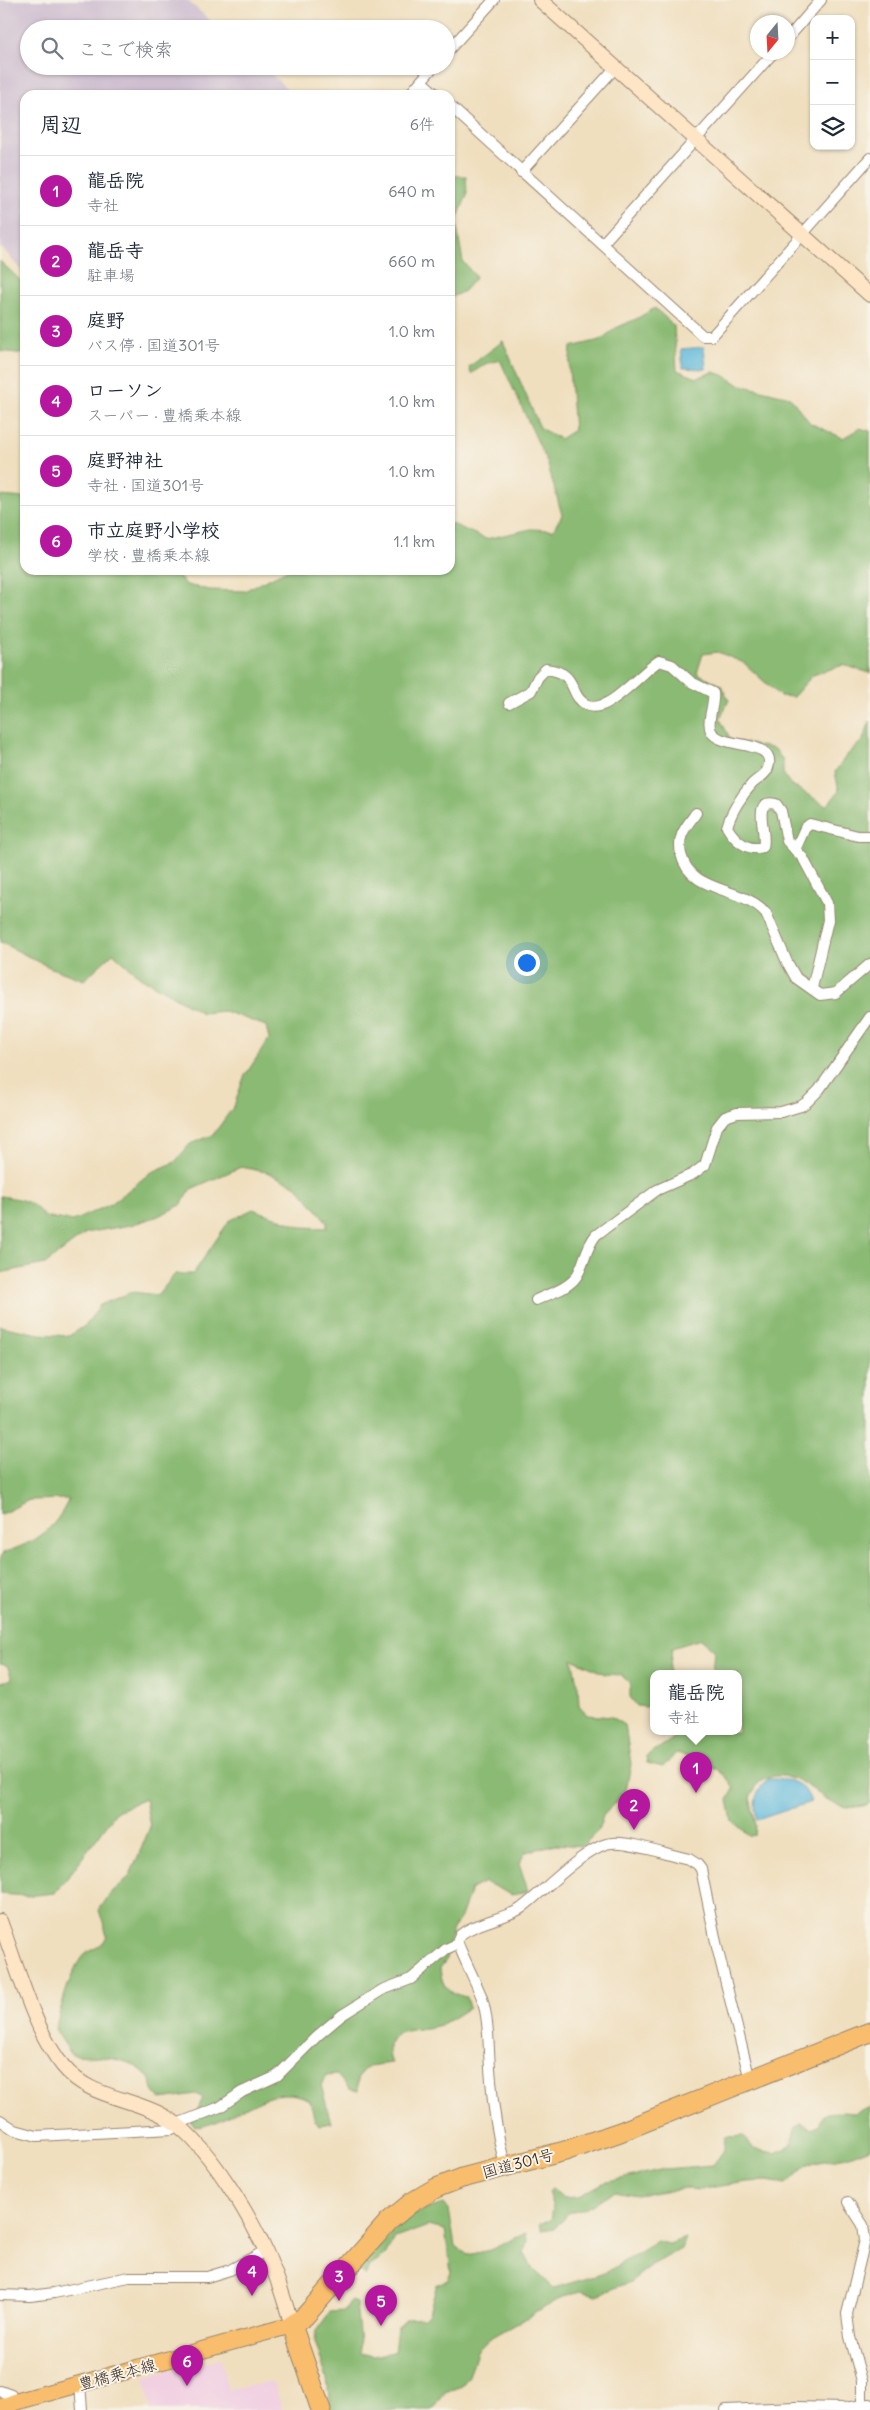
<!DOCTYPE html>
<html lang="ja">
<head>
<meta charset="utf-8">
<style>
	:root { --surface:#fff; --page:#f6f6f7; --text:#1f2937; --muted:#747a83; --line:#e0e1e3; --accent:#b5179e }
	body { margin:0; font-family:Delius,"Klee One",sans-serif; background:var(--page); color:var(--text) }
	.controls { position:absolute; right:15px; top:15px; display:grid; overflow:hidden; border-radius:10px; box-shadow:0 1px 4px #0004 }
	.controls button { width:45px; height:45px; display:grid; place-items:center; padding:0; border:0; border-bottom:1px solid var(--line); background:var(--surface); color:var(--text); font:25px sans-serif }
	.compass { position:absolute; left:750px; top:15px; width:45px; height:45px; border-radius:50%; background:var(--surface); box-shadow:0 1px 4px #0004; rotate:198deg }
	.you { position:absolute; left:526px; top:962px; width:18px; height:18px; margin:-12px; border:4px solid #fff; border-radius:50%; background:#1a73e8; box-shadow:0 0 0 8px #1a73e833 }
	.badge { display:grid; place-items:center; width:32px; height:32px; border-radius:50%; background:var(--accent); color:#fff; font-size:16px; font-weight:700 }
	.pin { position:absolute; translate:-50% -41px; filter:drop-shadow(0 1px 2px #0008) }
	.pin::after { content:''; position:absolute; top:26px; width:18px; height:15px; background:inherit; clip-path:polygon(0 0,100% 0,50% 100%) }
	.popup { position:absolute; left:650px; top:1670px; width:92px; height:65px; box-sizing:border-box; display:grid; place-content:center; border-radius:10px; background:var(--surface); filter:drop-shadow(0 1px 4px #0005); font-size:16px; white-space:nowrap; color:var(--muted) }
	.popup b { font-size:19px; color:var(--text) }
	.popup::after { content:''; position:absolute; left:50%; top:100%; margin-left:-10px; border:10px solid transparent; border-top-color:var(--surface) }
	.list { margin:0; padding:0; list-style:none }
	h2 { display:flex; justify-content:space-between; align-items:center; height:65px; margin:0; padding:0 20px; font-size:21px }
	h2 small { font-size:16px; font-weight:400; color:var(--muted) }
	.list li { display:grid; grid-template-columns:32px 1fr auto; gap:15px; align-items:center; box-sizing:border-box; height:70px; padding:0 20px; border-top:1px solid var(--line) }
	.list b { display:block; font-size:19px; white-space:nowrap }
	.list p { margin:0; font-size:16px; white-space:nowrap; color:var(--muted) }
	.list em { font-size:16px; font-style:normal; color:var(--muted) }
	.icon { flex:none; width:28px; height:28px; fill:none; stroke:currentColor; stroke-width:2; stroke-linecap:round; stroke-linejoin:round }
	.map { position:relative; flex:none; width:870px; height:2410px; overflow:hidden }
	.search { position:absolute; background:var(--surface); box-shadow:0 1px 4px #0004; left:20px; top:20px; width:435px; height:55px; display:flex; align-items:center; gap:12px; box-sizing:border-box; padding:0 18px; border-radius:28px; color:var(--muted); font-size:19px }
	.panel { position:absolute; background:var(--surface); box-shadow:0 1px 4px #0004; left:20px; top:90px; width:435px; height:485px; border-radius:15px }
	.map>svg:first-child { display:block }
	.built { fill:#f1d0e2 }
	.industrial { fill:#cebed0 }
	.forest { fill:#8aba73; stroke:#627248 }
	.water { fill:#5cb8da; stroke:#4c717c }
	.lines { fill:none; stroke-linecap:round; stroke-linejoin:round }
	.street-casing { stroke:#96846e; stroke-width:12 }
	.secondary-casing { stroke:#96846e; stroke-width:16 }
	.primary-casing { stroke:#96846e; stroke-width:18 }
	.highway-casing { stroke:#96846e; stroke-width:21 }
	.street { stroke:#fff; stroke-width:10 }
	.secondary { stroke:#fde5c5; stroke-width:14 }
	.primary { stroke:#f9be6d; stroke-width:16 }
	.highway { stroke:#f9be6d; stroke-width:19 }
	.labels { text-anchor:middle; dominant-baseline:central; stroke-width:4; stroke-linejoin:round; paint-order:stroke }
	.street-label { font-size:16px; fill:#3b2a1e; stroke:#f7f3e8 }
</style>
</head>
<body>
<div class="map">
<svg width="870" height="2410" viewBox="0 0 870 2410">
	<rect width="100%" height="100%" fill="#f7f3e8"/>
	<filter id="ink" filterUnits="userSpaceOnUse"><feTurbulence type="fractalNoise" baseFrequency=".02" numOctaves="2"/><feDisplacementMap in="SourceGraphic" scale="10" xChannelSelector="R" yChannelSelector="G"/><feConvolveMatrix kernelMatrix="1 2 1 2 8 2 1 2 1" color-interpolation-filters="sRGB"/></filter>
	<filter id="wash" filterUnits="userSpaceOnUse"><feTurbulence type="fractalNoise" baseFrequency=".0096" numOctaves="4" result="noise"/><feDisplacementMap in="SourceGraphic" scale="20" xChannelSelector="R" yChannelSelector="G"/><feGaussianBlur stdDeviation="1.12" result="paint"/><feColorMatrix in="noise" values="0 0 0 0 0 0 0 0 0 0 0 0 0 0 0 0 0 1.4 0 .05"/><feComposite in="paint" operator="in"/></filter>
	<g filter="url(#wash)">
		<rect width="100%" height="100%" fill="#f0dfbf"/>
		<polygon class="built" points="221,2359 228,2390 273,2382 283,2410 151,2410 144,2377"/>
		<polygon class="industrial" points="0,0 187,0 220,29 29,29 29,66 262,66 294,95 25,95 25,275 2,248 0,248"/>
		<g class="forest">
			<polygon points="450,176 466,176 467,195 456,222 463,262 476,277 464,291 450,298"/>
			<polygon points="0,261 25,285 25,354 0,351"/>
			<path d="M655,308L674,326L677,370L697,378L713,372L723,375L740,385L790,397L810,423L843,438L860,428L870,431V673L843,665L813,675L793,697L780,696L744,663L718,652L703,654L697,673L721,685L729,700L720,719L731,740L775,749L783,761V773L790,784L827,806L839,791L835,772L846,756L863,740L870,721V1804C825,1820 813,1772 774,1776C769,1777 764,1780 759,1782L750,1797L756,1826L755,1835L750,1836L732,1821L728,1800L734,1789C725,1768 697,1758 676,1753L663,1767L647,1763L646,1756L678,1736L681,1732H738V1674H712L714,1650L701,1639L672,1648L669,1674H654L653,1700L647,1707L637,1706L630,1697V1683L621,1675L605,1674L572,1659L578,1686L579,1705L587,1715L612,1717L625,1725L631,1764L626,1790L603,1816L598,1831L582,1846L556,1844L526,1852L519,1863L528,1891L512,1895L485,1882L471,1889L461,1917L452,1931L447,1959L440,1968C442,1989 447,1992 466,1997L469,2008C460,2013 451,2020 442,2024C419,2034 377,2022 392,2063L368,2066L358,2077V2091L349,2089L337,2075L326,2076L321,2085L331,2123L319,2125L314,2118L310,2100C274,2081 246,2112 213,2123C206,2125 201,2128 194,2126L189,2119L196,2113L203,2098L196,2094L161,2099C149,2091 155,2085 148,2077C132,2055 95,2058 71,2054L55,2029C62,2006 67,1979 81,1958C88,1948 100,1951 107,1936L99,1910L110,1894L130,1876L150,1827L145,1799L117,1811L68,1877L54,1893L27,1896L0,1894V1682L12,1679L7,1665L0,1664V1561L3,1553C37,1541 53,1532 69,1499L29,1500L0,1515V1326L39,1334L69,1336L86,1325L100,1305L132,1292L158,1295L175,1274H193L229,1221L253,1209L302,1227L327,1228V1222L297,1186L266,1172L241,1167L191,1189L181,1205L156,1217L130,1225L86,1233L45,1264L0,1273V1196C21,1199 31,1200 45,1217L73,1221L111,1204L150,1173L175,1162L190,1144L213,1135L234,1106L244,1077L269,1039L266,1026L224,1011L202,1013L140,977L113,953L84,980L51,968L0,942V496L25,498V570H171L187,585L209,590L244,591L287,570H450V523L486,539L531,529L553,530L562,515L547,462L500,360L485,364L471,374L469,367L503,341L540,428L560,439L574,430L569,369L571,347L600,340L616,328L636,319Z"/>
			<polygon points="870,2106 870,2148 847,2157 807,2164 786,2184 767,2181 746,2182 697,2190 686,2188 637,2195 615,2191 593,2205 568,2213 555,2228 541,2230 539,2224 551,2219 553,2208 548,2192 552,2189 564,2198 577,2197 603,2183 664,2169 713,2165 724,2150 725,2137 744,2136 753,2149 775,2153 790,2146 796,2127 801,2123 811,2128 819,2125 823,2115 841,2112 856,2113"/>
			<path d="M443,2204L449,2210L455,2246L468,2255L490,2250L526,2233L527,2242L524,2253L533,2269L554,2288L607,2272L657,2241L669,2244L685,2238L681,2249L652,2265L630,2282L597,2295L581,2291L565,2296L489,2339L477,2351L469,2377L462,2386L445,2392L435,2408L431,2410H330L327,2378L315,2342L316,2331L330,2312L344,2311L351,2300L356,2303L361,2353L373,2356L394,2352L397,2328L407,2319L424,2318L429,2313L437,2284L448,2280L451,2272L445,2230L428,2226L395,2238L385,2256L370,2266L365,2277L359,2271C376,2251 393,2225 417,2213C425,2209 435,2207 443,2204Z"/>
		</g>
		<g class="water">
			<polygon points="704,347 706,369 683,368 681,349"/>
			<path d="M769,1779C790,1779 804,1781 811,1802L757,1820C753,1802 755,1790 769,1779Z"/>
		</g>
	</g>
	<g filter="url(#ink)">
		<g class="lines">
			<g class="street-casing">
				<g id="street">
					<polyline points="788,38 821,0"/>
					<polyline points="446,53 494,0"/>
					<polyline points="421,81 437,95"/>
					<polyline points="409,95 434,66"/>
					<polyline points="450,106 703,336 712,336 870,158"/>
					<polyline points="521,172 615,68"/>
					<polyline points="602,244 774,52"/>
					<path d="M509,703L531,691L538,677L546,669C580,673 567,695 587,705C607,716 642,671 659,661L672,665L691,682L713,693C715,704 706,721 711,731C720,750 778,738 768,768C766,775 757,779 752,784C742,795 731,812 727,827C734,839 747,852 763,847C768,833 750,798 776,804L781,811L787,841L803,858L827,903L828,920L812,988"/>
					<path d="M696,813C685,828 677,836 681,854C690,894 743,886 766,913L787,962L796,978L820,995L836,993L870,964"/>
					<polyline points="795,850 805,828 810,824 858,836 870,836"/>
					<path d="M536,1300C548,1294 568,1289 576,1277C585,1264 585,1248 596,1235L657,1190L693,1174L705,1165L717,1127L725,1117L737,1113L781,1112L801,1106L807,1102L819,1090L870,1017"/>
					<polyline points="0,2120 15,2130 37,2136 172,2129 177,2124 220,2107 242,2092 277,2076 317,2036 342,2015 382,1990 411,1979 446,1949 457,1944"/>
					<path d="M505,2166C498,2138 493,2108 491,2080C488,2053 490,2024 482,1998C479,1988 456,1944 458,1939C461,1926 507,1918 520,1909C541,1894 588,1844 612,1843C631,1841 669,1855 689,1859L697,1864L701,1869L717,1947L750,2080"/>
					<polyline points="848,2202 863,2225 865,2240 847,2314 850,2337 862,2381 862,2410"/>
					<polyline points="0,2295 30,2296 54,2293 129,2277 207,2277 230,2270 265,2251"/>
					<polyline points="80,2384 82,2410"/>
					<polyline points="0,2391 11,2395 15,2402"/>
					<polyline points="726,2410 795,2407 844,2408 870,2404"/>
				</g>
			</g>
			<g class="secondary-casing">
				<g id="secondary">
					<polyline points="540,0 870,295"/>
					<path d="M0,1921C16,1963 35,2033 63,2066C89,2098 130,2097 164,2116C206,2138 257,2226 274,2271C281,2288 286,2307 292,2325"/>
				</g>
			</g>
			<g class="primary-casing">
				<polyline id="primary" points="0,2408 15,2402 292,2325"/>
			</g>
			<g class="highway-casing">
				<polyline id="highway" points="321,2410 292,2325 305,2316 389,2221 412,2202 436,2188 462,2178 565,2151 620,2132 870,2032"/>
			</g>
			<use href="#street" class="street"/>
			<use href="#secondary" class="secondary"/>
			<use href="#primary" class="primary"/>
			<use href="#highway" class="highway"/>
		</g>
	</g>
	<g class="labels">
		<g class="street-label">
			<text transform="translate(518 2163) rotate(-15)">国道301号</text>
			<text transform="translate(117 2374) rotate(-15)">豊橋乗本線</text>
		</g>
	</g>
</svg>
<div class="controls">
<button>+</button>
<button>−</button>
<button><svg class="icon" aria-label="layers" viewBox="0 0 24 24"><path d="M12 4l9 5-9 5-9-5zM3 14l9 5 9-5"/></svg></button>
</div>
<svg class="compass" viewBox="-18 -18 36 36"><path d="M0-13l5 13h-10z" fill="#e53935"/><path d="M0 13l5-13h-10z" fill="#747a83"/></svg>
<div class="you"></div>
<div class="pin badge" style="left:696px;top:1793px">1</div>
<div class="popup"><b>龍岳院</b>寺社</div>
<div class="pin badge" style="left:634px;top:1830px">2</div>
<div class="pin badge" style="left:339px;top:2301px">3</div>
<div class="pin badge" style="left:252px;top:2296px">4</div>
<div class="pin badge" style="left:381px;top:2326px">5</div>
<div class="pin badge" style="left:187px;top:2386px">6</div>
<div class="search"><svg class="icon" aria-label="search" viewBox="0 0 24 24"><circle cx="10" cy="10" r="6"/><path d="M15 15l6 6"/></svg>ここで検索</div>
<section class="panel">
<h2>周辺<small>6件</small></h2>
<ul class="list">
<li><span class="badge">1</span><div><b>龍岳院</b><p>寺社</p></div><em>640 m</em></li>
<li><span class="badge">2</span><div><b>龍岳寺</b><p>駐車場</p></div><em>660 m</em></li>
<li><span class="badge">3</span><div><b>庭野</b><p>バス停 · 国道301号</p></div><em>1.0 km</em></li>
<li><span class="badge">4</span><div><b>ローソン</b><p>スーパー · 豊橋乗本線</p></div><em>1.0 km</em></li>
<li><span class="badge">5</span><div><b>庭野神社</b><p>寺社 · 国道301号</p></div><em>1.0 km</em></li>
<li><span class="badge">6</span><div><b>市立庭野小学校</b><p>学校 · 豊橋乗本線</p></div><em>1.1 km</em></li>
</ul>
</section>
</div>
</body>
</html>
